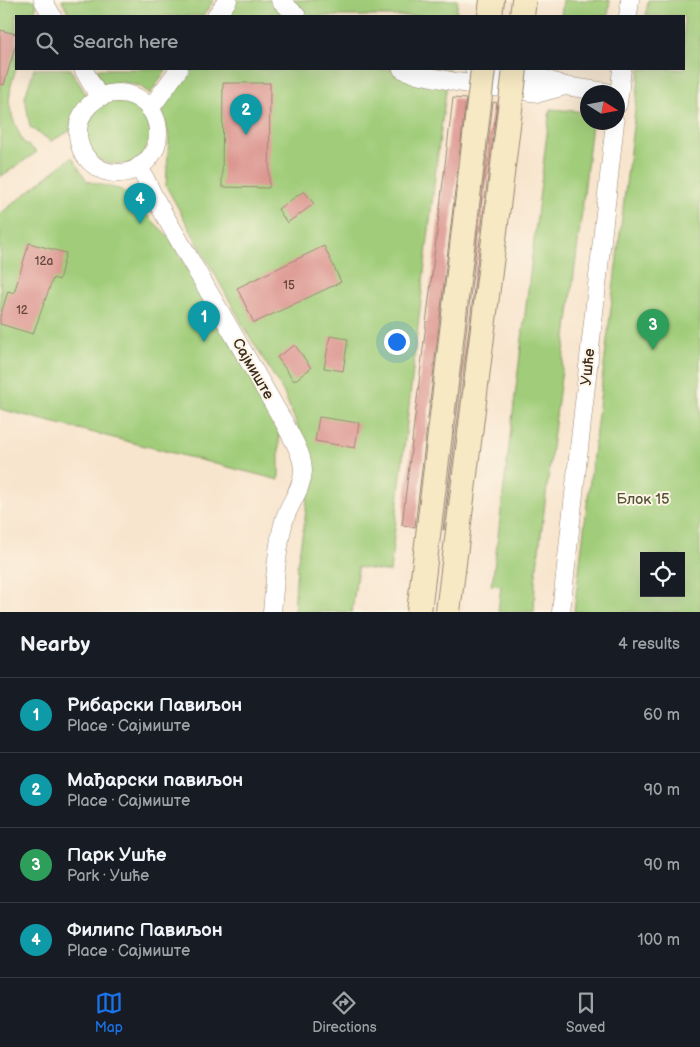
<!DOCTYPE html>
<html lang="en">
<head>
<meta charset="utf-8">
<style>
	:root { --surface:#171b24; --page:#20242c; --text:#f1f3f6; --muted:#9ea1a6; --line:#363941; --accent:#1a73e8 }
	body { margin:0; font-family:"Balsamiq Sans",sans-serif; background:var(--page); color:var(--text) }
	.controls { position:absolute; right:15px; bottom:15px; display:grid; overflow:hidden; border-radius:0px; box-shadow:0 5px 20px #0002 }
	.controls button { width:45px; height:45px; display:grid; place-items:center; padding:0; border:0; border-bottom:1px solid var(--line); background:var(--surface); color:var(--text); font:25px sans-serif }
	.compass { position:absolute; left:580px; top:85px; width:45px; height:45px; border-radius:50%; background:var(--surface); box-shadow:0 5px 20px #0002; rotate:101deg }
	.you { position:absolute; left:396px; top:341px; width:18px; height:18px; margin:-12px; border:4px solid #fff; border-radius:50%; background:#1a73e8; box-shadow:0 0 0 8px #1a73e833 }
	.badge { display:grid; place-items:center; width:32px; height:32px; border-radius:50%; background:var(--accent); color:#fff; font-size:16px; font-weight:700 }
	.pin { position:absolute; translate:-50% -41px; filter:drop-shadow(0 1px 2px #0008) }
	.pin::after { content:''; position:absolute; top:26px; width:18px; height:15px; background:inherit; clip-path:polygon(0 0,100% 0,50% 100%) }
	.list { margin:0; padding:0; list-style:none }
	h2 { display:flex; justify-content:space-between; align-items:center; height:65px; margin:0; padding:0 20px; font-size:21px }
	h2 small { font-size:16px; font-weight:400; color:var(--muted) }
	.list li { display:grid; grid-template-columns:32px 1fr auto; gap:15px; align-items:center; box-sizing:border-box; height:75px; padding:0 20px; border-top:1px solid var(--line) }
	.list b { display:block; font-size:19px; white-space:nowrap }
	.list p { margin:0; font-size:16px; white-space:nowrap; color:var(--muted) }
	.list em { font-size:16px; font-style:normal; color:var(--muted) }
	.icon { flex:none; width:28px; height:28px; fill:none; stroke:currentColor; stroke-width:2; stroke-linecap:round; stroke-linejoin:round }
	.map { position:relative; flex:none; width:700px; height:612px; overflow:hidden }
	.search { position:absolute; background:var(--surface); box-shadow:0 5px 20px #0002; left:15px; right:15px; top:15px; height:55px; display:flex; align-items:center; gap:12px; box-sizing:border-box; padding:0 18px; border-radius:0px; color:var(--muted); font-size:19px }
	.sheet { height:365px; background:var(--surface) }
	nav { display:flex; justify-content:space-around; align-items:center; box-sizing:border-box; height:70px; border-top:1px solid var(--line); background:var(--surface); font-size:14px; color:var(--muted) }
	nav a { display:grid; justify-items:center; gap:2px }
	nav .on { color:var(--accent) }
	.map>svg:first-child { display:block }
	.green { fill:#a1cd7a; stroke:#6e7c4c; fill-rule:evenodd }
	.building { fill:#dc9590 }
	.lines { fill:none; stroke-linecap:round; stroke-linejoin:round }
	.minor-casing { stroke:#9a8876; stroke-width:19 }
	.secondary-casing { stroke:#9a8876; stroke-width:26 }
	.minor { stroke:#fff; stroke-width:18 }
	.secondary { stroke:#f6e9c3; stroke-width:24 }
	.secondary-bridge-casing { stroke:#9a8876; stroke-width:26; stroke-linecap:butt }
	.secondary-bridge { stroke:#f6e9c3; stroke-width:24 }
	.labels { text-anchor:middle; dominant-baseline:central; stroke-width:4; stroke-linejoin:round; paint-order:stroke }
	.number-label { font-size:12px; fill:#63453a }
	.street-label { font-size:15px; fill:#3b2a1e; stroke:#fcf5e5 }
	.park-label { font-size:15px; fill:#545335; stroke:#fcf5e5 }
</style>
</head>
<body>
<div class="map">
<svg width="700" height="612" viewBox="0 0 700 612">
	<rect width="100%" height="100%" fill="#fcf5e5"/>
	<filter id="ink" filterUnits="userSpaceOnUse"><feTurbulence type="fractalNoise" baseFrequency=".02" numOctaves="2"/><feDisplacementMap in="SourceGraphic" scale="10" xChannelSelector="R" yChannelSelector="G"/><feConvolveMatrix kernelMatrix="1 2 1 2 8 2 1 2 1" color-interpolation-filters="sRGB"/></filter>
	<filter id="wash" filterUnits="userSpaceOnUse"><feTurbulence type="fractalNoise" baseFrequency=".0096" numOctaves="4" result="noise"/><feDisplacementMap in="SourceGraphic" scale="20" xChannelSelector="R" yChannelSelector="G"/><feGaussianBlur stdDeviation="1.12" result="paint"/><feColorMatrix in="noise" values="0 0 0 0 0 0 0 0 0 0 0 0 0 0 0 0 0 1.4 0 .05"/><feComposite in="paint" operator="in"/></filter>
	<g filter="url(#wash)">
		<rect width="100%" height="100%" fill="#f8e5ce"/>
		<g class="green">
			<polygon points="0,0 34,0 37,4 33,16 16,16 16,69 11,85 9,101 13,119 23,142 37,152 0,177"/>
			<polygon points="62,0 214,0 203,16 70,16"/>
			<polygon points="237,0 458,0 456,16 225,16"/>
			<polygon points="563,0 610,0 608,16 561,16"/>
			<path d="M648,0H700V612H574L640,69H684V16H646ZM644,556H681V593H644Z"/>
			<polygon points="34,69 70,69 87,96 84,103 73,115 70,131 51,141 30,127 25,97"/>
			<polygon points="96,69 167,69 150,94 140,86 122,82 104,85"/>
			<polygon points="189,69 449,69 437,159 390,572 358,567 352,612 294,612 297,565 305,519 311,459 283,391 248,334 166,186 169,137 162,107"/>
			<path d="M112,101C121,102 130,103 138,107C151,115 153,131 148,144C145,150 140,159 134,163C130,165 123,164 119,164C112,164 103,163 97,158C84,149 79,132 88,118C95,108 101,104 112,101Z"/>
			<polygon points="550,109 587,112 588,122 592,123 582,211 535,582 534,612 498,612 501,586 491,585 493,577"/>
			<polygon points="72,157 87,181 122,190 170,238 279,427 279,480 0,409 0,214"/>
		</g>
		<g id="blocks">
			<g class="building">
				<polygon points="0,30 16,34 16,44 4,85 0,84"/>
				<polygon points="223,83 270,83 269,188 222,187"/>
				<polygon points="453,98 466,99 415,527 402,525"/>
				<polygon points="493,102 497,103 444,530 443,530"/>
				<polygon points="304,191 314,204 287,223 278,209"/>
				<polygon points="29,243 66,253 59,280 53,278 33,334 0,324 0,317 8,291 14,293"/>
				<polygon points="324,246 341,282 254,323 237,288"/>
				<polygon points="330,336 348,339 343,371 324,368"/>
				<polygon points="295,345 311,368 294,381 277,357"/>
				<polygon points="319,417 359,423 355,448 315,441"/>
			</g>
		</g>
	</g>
	<g filter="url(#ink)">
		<use href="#blocks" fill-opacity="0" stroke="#9a8876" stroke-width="1"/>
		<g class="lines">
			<g class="minor-casing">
				<g id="minor">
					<polyline points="43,0 52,16"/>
					<polyline points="280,0 297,16"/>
					<polyline points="216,16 228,0"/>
					<polyline points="628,16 630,0"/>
					<polyline points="83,69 99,97"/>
					<polyline points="402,69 412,73 456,82 539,93 565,86"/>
					<polyline points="474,69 542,78 565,86 606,92"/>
					<circle cx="118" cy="133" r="40"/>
					<polyline points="618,104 622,69"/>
					<polyline points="150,109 179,69"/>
					<path d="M139,166L154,197L285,424C292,438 303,454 303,471C302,490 289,503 284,521C276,550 275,582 272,612"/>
					<polyline points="561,612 615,122"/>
				</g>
			</g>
			<g class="secondary-casing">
				<g id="secondary">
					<polyline points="490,16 492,0"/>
					<polyline points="522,16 524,0"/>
				</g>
			</g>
			<use href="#minor" class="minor"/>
			<use href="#secondary" class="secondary"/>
			<g class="secondary-bridge-casing">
				<g id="secondary-bridge">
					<polyline points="419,612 483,69"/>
					<polyline points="448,612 515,69"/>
				</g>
			</g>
			<use href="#secondary-bridge" class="secondary-bridge"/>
		</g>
	</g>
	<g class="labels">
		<g class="number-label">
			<text x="44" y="261">12a</text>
			<text x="289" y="285">15</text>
			<text x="22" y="310">12</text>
		</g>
		<g class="street-label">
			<text transform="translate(588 367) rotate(-84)">Ушће</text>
			<text transform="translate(253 369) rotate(60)">Сајмиште</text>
		</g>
		<g class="park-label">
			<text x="643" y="499">Блок 15</text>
		</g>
	</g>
</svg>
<div class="controls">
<button><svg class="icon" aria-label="locate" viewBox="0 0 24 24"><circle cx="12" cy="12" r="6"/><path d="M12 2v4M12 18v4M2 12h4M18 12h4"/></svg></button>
</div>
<svg class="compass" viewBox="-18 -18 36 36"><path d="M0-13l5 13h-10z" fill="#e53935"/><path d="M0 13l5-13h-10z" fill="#9ea1a6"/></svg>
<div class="you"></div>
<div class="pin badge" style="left:204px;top:342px;background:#0f9aa8">1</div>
<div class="pin badge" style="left:246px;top:135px;background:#0f9aa8">2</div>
<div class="pin badge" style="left:653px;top:350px;background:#2e9e5b">3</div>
<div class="pin badge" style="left:140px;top:224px;background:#0f9aa8">4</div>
<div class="search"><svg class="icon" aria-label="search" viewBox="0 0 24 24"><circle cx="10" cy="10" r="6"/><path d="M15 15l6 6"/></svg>Search here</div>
</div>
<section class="sheet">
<h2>Nearby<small>4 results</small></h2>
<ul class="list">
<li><span class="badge" style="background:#0f9aa8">1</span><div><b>Рибарски Павиљон</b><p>Place · Сајмиште</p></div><em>60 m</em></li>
<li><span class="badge" style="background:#0f9aa8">2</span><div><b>Мађарски павиљон</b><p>Place · Сајмиште</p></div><em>90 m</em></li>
<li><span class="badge" style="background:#2e9e5b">3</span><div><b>Парк Ушће</b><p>Park · Ушће</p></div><em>90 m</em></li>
<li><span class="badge" style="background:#0f9aa8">4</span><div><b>Филипс Павиљон</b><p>Place · Сајмиште</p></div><em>100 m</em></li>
</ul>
</section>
<nav>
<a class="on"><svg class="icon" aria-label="map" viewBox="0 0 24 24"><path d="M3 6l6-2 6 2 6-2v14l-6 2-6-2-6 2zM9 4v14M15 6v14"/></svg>Map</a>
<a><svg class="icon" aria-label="directions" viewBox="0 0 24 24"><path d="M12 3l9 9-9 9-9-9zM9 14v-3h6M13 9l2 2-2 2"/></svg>Directions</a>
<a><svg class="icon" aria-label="saved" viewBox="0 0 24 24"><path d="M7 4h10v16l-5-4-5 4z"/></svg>Saved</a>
</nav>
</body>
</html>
